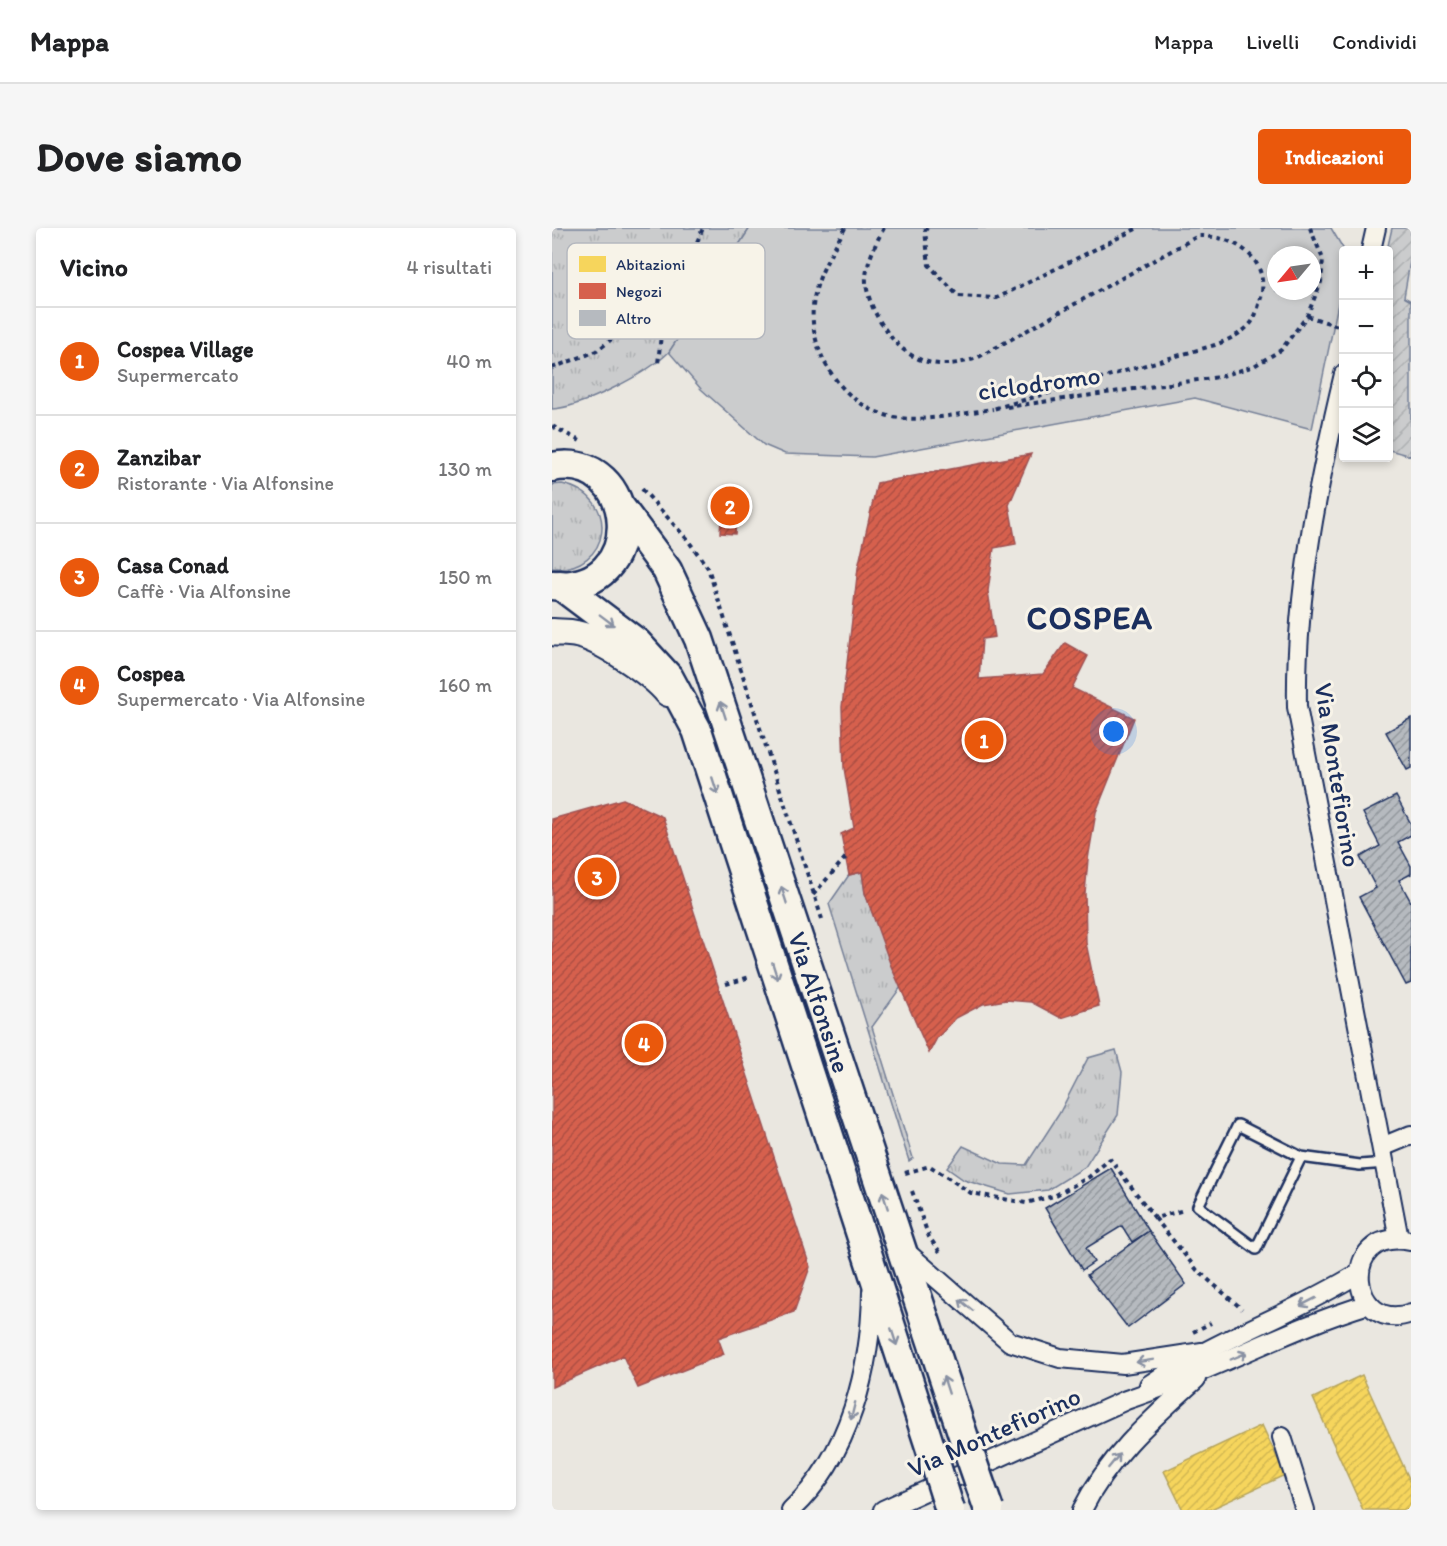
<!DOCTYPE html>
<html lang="it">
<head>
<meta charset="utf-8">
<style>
	:root { --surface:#fff; --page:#f6f6f6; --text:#202124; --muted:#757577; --line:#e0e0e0; --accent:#ea580c }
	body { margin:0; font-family:Itim,sans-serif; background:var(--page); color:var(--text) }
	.controls { position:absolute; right:18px; top:18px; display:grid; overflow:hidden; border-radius:6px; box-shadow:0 3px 9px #0003 }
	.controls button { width:54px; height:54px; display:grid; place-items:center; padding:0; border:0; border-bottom:2px solid var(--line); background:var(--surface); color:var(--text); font:30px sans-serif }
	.compass { position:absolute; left:715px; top:18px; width:54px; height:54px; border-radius:50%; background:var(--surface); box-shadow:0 3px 9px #0003; rotate:241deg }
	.you { position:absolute; left:562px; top:504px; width:21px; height:21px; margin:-15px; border:4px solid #fff; border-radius:50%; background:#1a73e8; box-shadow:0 0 0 9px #1a73e833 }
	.badge { display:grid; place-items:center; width:39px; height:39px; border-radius:50%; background:var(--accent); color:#fff; font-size:20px; font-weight:700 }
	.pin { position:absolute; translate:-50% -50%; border:3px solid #fff; box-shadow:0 2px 6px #0006 }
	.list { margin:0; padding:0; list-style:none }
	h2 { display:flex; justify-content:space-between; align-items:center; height:78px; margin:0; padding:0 24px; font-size:26px }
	h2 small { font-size:20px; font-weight:400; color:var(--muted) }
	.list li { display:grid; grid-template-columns:39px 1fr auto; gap:18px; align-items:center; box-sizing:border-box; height:108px; padding:0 24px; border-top:2px solid var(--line) }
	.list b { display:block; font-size:22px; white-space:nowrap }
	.list p { margin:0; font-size:20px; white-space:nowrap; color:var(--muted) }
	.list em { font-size:20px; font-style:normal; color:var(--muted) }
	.icon { flex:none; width:33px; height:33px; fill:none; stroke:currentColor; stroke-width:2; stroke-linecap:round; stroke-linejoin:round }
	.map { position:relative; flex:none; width:859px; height:1282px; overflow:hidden; border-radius:6px }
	header { display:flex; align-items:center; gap:36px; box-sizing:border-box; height:84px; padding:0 30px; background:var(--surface); border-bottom:2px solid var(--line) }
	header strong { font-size:28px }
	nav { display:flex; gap:33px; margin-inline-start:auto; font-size:21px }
	.intro { display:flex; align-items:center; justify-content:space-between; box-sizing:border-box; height:144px; padding:0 36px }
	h1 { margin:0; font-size:42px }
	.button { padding:15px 27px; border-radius:6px; background:var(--accent); color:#fff; font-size:21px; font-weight:700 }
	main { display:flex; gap:36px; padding:0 36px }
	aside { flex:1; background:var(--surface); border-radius:6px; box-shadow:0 3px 9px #0003 }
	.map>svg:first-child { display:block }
	.grass { fill:url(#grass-tufts); stroke:#737e96; stroke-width:1.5 }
	.garden { fill:url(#garden-furrows); stroke:#737e96; stroke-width:1.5 }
	.pitch { fill:#cbcccd; stroke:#737e96; stroke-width:1.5; fill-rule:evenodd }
	.homes { fill:url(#homes-hatch); stroke:#b4a35d; stroke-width:1.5 }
	.shops { fill:url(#shops-hatch); stroke:#9e5152; stroke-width:1.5 }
	.building { fill:url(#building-hatch); stroke:#1b2f5e; stroke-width:1.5 }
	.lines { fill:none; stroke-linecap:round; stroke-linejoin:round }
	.lane-casing { stroke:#1b2f5e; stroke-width:14 }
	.street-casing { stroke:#1b2f5e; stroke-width:22 }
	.secondary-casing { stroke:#1b2f5e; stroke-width:30 }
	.primary-casing { stroke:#1b2f5e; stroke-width:33 }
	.path { stroke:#1b2f5e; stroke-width:4; stroke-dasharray:4.5 4.5; stroke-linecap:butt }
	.lane { stroke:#f7f3e8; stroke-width:9 }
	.street { stroke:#f7f3e8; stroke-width:18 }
	.secondary { stroke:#f7f3e8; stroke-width:26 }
	.primary { stroke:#f7f3e8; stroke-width:28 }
	.primary-bridge-casing { stroke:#1b2f5e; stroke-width:33; stroke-linecap:butt }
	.primary-bridge { stroke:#f7f3e8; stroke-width:28 }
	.oneway { stroke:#8991a3 }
	.labels { text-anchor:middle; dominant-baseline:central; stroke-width:6; stroke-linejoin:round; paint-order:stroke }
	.street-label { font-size:26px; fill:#1b2f5e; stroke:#f7f3e8 }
	.district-label { font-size:32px; font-weight:bold; letter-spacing:1.5px; fill:#1b2f5e; stroke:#f7f3e8 }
	.key { fill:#f7f3e8; stroke:#b5b8bf; stroke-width:1.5 }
	.key-label { font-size:16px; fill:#1b2f5e }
</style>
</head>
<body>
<header>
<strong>Mappa</strong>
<nav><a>Mappa</a><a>Livelli</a><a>Condividi</a></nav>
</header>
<div class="intro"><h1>Dove siamo</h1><a class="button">Indicazioni</a></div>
<main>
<aside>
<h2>Vicino<small>4 risultati</small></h2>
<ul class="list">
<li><span class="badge">1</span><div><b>Cospea Village</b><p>Supermercato</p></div><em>40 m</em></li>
<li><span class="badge">2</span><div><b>Zanzibar</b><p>Ristorante · Via Alfonsine</p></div><em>130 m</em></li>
<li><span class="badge">3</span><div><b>Casa Conad</b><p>Caffè · Via Alfonsine</p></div><em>150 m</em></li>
<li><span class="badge">4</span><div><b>Cospea</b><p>Supermercato · Via Alfonsine</p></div><em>160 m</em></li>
</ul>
</aside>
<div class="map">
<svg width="859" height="1282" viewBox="0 0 859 1282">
	<defs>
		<pattern id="grass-tufts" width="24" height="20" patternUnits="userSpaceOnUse" patternTransform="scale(1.5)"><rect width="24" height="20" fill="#cbcccd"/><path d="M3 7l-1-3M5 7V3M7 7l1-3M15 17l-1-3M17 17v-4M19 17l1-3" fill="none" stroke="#aeb0b2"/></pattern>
		<pattern id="garden-furrows" width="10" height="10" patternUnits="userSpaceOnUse" patternTransform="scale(1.5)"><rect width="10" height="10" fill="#cbcccd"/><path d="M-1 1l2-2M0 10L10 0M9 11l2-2" fill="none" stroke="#aeb0b2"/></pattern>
		<pattern id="homes-hatch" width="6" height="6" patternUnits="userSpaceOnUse" patternTransform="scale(1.5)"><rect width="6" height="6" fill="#f6d55c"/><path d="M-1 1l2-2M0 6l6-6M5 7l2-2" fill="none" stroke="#d2b752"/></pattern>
		<pattern id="shops-hatch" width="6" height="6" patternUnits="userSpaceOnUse" patternTransform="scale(1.5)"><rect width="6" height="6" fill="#d6604d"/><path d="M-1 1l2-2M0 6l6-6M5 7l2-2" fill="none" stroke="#ad5043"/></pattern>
		<pattern id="building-hatch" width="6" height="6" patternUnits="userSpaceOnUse" patternTransform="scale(1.5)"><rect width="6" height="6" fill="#b6babf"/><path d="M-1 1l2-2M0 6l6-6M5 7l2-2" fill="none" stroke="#93989e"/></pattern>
	</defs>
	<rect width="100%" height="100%" fill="#eae7e0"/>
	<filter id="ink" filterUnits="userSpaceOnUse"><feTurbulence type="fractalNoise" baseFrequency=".0167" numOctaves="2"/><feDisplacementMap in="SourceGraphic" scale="12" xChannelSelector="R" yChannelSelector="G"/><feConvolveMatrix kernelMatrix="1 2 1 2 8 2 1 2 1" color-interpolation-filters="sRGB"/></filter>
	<g filter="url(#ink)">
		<g class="grass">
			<path d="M0,0H198L117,124C96,145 29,180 0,181Z"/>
			<path d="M10,256C70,268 59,345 0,340V257Z"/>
			<polygon points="310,644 313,665 349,759 320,799 361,930 357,933 277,676 297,647"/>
			<polygon points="564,822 570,844 566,887 533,939 496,962 458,966 412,952 395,940 411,918 450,936 474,937 507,886 536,830"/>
		</g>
		<polygon class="garden" points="840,0 859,0 859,28 852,69 859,73 859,228 837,222 835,22"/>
		<path class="pitch" d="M198,0H779L792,22L791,52L760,201L643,170L320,229L233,226L212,217L149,161L117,124ZM724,27H760V63H724Z"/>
		<g class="homes">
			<polygon points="810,1147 859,1255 859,1282 811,1282 761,1170"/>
			<polygon points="710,1197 733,1247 657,1282 631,1282 612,1243"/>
		</g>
		<g class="shops">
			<polygon points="479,226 457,277 464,316 442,320 436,363 443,409 430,411 427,451 491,446 513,415 536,428 520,460 582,490 544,584 536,631 533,665 534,715 547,778 509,790 479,774 454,772 431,776 404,790 385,810 377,825 339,738 313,665 310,644 297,647 289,606 302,600 292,540 290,479 306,340 325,255"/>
			<polygon points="171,267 186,268 183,306 168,305"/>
			<polygon points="71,571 111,589 258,1039 242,1084 166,1110 172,1126 86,1160 71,1128 0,1159 0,591"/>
		</g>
		<g class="building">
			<polygon points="859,490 859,540 855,542 834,504"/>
			<polygon points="844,568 859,596 859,607 846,614 859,638 859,646 847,652 859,674 859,755 854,757 807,669 824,660 808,629 828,618 811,585"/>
			<polygon points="559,940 597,1003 580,1014 570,998 534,1020 542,1034 530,1042 493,980"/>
			<polygon points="597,1003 634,1056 576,1100 535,1047"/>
		</g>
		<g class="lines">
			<g class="lane-casing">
				<polyline id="lane" points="749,929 704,1021 646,978 686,897 749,929 808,937 834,935"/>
			</g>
			<g class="street-casing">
				<g id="street">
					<polyline points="819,22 824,0"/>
					<path d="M792,146C766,255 743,367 745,479L847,1011"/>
					<polyline points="830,919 859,907"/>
					<path d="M858,1013C785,998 797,1108 859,1085"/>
					<polyline points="352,1022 458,1114 508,1130 571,1136 650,1124"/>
					<path d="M597,1157C663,1112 739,1087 807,1045"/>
					<polyline points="730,1209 753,1282"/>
					<path d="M239,1282C298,1227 319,1140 320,1063"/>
					<path d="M331,1282L574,1172C657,1145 734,1101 817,1076"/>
					<path d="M530,1282C556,1229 601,1190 644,1151"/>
				</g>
			</g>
			<g class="secondary-casing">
				<path id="secondary" d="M0,404C8,405 16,404 24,406C48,410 101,446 116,465"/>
			</g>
			<g class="primary-casing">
				<g id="primary">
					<path d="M0,239C88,222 98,367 0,357"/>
					<path id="s1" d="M69,280L115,342L147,411L413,1213"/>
					<polyline points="8,357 85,415 117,450 145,502 380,1225"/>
				</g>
			</g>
			<g class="path">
				<path d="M293,0C281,23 266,45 262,71C253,121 290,179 341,189C373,195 409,185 441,181"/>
				<path d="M332,0C324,14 316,32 314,48C313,61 319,77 325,88C348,130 379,146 425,130L646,8C684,7 720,32 708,73C706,80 703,90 699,95C690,106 676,112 663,117L441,181"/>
				<polyline points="375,0 373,3 377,37 406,68 445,70 586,0"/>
				<polyline points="101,77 109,106 106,136"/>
				<polyline points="755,88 792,100"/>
				<polyline points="0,140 45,123 101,77 139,28 151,0"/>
				<polyline points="455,179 667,149 702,138 729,122 755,88 769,54 771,31 758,0"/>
				<polyline points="0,198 30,214"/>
				<polyline points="90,261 135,311 156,340 270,691"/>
				<polyline points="261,667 294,629"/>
				<polyline points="174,756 198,749"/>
				<polyline points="353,945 378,938 419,965 474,975 502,968 537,949 558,931 603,990 632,982"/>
				<polyline points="360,963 377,1009 388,1024"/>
				<polyline points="603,990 645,1042 690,1081"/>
				<polyline points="641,1104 659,1095"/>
			</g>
			<use href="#lane" class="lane"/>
			<use href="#street" class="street"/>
			<use href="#secondary" class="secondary"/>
			<use href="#primary" class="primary"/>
			<g class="primary-bridge-casing">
				<g id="primary-bridge">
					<polyline points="413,1213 437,1282"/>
					<polyline points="380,1225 398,1282"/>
				</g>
			</g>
			<use href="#primary-bridge" class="primary-bridge"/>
		</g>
		<defs><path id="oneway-shaft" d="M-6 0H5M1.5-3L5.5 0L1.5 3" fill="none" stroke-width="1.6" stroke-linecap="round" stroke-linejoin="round" transform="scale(1.5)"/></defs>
		<g class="oneway">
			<use href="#oneway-shaft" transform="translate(55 392) rotate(37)"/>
			<use href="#oneway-shaft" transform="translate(171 482) rotate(-108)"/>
			<use href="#oneway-shaft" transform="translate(163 558) rotate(72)"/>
			<use href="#oneway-shaft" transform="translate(232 667) rotate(-108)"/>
			<use href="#oneway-shaft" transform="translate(223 743) rotate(72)"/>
			<use href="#oneway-shaft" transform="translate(333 972) rotate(-108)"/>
			<use href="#oneway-shaft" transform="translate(756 1074) rotate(153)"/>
			<use href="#oneway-shaft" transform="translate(414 1077) rotate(-140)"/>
			<use href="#oneway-shaft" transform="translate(342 1109) rotate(72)"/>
			<use href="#oneway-shaft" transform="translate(687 1128) rotate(-23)"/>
			<use href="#oneway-shaft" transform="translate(593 1133) rotate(171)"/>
			<use href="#oneway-shaft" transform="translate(394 1157) rotate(-108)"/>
			<use href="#oneway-shaft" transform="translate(301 1183) rotate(104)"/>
			<use href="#oneway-shaft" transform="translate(562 1233) rotate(-51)"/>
		</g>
	</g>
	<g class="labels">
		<g class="street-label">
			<text transform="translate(487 155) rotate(-8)">ciclodromo</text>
			<text transform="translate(786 547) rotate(81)">Via Montefiorino</text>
			<text stroke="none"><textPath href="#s1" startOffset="536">Via Alfonsine</textPath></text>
			<text transform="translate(442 1204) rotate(-24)">Via Montefiorino</text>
		</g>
		<g class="district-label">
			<text x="538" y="390">COSPEA</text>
		</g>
	</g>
	<rect x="15" y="15" width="198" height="96" rx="9" class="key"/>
	<rect x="27" y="28" width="27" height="16" fill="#f6d55c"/>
	<rect x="27" y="55" width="27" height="16" fill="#d6604d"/>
	<rect x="27" y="82" width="27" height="16" fill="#b6babf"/>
	<g class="key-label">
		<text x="64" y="42">Abitazioni</text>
		<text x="64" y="69">Negozi</text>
		<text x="64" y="96">Altro</text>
	</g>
</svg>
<div class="controls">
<button>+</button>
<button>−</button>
<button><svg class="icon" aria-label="locate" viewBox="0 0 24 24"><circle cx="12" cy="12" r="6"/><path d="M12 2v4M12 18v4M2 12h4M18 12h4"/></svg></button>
<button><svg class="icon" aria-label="layers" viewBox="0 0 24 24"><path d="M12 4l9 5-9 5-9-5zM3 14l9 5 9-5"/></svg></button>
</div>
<svg class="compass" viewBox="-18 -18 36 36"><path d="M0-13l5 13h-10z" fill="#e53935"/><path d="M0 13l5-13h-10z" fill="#757577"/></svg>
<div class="you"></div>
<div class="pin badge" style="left:432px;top:512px">1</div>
<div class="pin badge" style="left:178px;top:278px">2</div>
<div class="pin badge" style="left:45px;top:649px">3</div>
<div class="pin badge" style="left:92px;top:815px">4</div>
</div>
</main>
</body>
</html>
